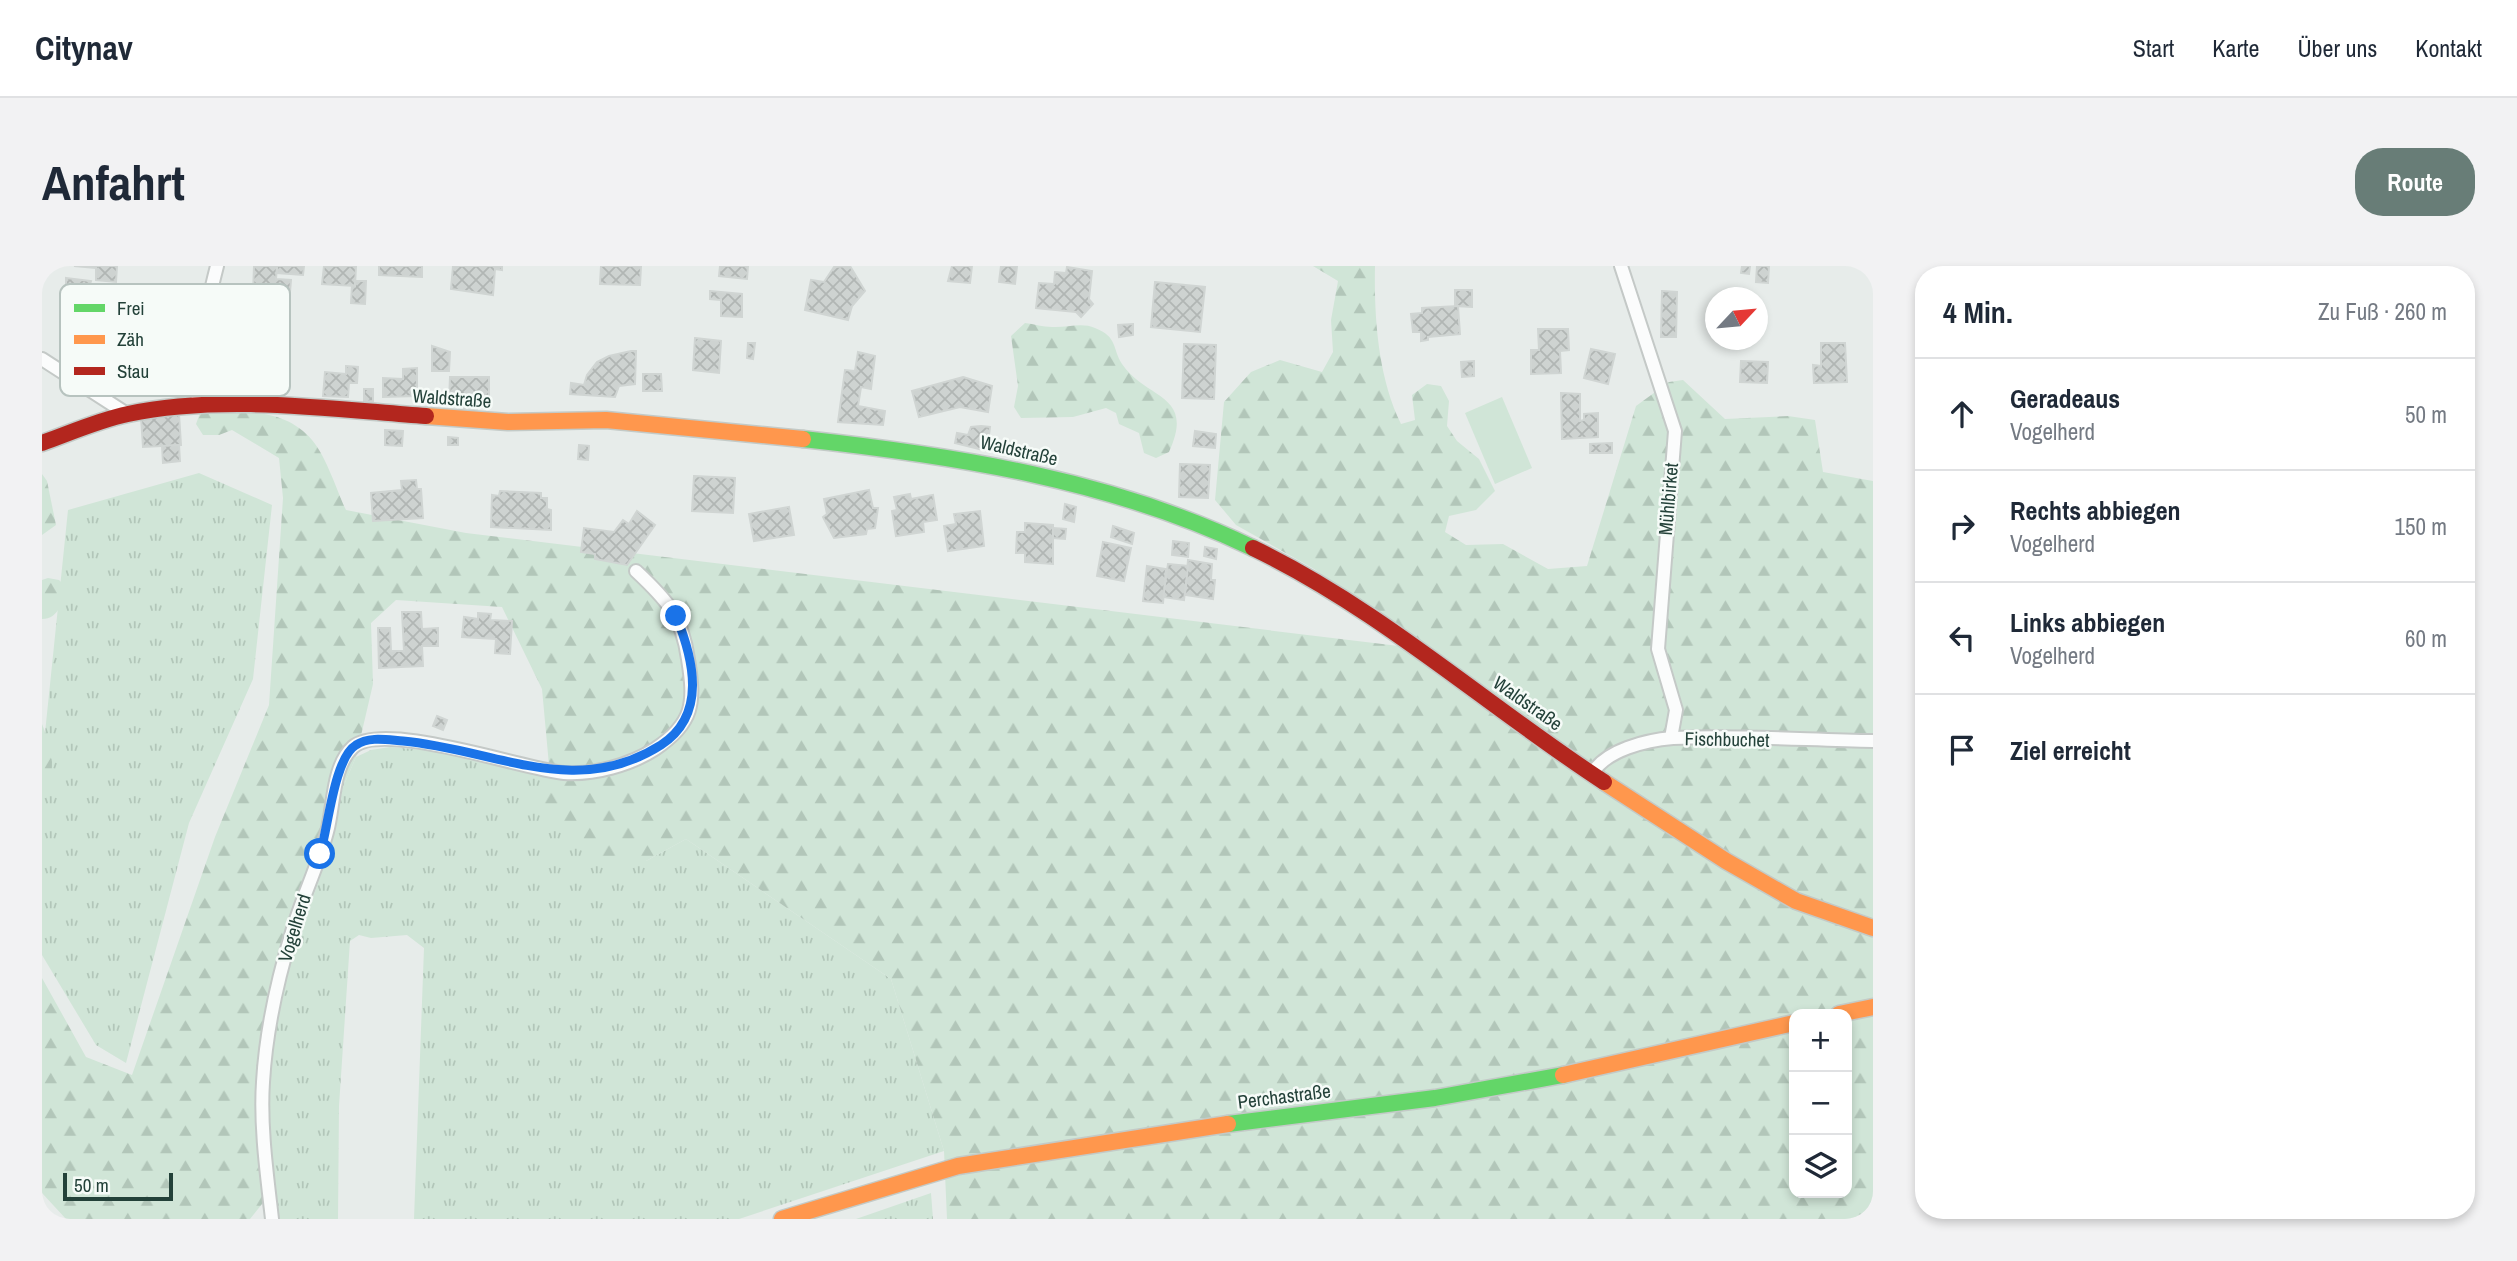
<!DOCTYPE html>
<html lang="de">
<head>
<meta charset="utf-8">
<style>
	:root { --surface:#fff; --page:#f2f2f3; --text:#1f2937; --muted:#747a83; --line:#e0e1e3; --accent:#687d77 }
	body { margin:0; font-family:"Archivo Narrow",sans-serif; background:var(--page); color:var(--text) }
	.controls { position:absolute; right:21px; bottom:21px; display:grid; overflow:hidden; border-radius:14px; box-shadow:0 4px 10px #0003 }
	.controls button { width:63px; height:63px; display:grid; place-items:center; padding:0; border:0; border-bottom:2px solid var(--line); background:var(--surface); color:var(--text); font:35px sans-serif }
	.compass { position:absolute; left:1663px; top:21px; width:63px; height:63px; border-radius:50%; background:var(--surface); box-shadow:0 4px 10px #0003; rotate:64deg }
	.scale { position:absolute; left:21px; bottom:18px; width:110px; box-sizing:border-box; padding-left:7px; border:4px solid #234139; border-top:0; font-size:19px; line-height:24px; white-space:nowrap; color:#234139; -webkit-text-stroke:5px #f6fbf8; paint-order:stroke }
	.stop { position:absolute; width:21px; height:21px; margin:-16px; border:5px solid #1a73e8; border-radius:50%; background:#fff }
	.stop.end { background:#1a73e8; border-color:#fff; box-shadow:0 2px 7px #0008 }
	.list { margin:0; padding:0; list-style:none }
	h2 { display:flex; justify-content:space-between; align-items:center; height:91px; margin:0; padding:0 28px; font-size:30px }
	h2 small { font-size:23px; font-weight:400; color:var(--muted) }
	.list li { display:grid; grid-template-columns:46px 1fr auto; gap:21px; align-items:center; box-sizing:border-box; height:112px; padding:0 28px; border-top:2px solid var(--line) }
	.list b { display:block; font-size:26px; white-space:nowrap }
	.list p { margin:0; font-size:23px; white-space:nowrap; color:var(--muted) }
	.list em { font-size:23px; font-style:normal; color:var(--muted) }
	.icon { flex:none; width:38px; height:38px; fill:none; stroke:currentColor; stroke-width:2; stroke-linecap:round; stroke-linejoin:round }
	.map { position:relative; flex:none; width:1831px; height:953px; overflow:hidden; border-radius:28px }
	header { display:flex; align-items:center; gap:42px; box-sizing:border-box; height:98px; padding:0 35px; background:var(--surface); border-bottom:2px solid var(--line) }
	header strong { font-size:33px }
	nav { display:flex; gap:38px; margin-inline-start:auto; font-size:24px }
	.intro { display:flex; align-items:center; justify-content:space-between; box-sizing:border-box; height:168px; padding:0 42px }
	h1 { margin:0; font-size:49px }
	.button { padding:18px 32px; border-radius:28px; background:var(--accent); color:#fff; font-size:24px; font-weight:700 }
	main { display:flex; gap:42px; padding:0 42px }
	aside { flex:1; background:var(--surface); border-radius:28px; box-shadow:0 4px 10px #0003 }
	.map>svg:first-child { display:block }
	.grass { fill:url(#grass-tufts) }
	.forest { fill:url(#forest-firs); fill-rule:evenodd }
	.pitch { fill:#d0e5d7 }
	.building { fill:url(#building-cross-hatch); stroke:#d0d5d3; stroke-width:2 }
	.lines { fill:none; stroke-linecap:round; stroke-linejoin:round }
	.street-casing { stroke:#c4c9c7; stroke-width:16 }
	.fast-casing { stroke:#c3cac7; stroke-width:19 }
	.slow-casing { stroke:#c3cac7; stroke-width:19 }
	.jam-casing { stroke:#c3cac7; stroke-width:19 }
	.street { stroke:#fbfcfc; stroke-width:12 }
	.fast { stroke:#63d668; stroke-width:16 }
	.slow { stroke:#ff974d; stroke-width:16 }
	.jam { stroke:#b3261e; stroke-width:16 }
	.route { stroke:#1a73e8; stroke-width:9 }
	.labels { text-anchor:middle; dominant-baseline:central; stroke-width:5; stroke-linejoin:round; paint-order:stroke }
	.street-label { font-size:19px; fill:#234139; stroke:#f6fbf8 }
	.key { fill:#f6fbf8; stroke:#b7c3bf; stroke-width:2 }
	.key-label { font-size:19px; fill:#234139 }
</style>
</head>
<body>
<header>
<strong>Citynav</strong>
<nav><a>Start</a><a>Karte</a><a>Über uns</a><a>Kontakt</a></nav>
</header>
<div class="intro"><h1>Anfahrt</h1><a class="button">Route</a></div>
<main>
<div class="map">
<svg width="1831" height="953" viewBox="0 0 1831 953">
	<defs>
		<pattern id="grass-tufts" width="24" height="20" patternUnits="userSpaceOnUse" patternTransform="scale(1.75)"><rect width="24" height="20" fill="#d0e5d7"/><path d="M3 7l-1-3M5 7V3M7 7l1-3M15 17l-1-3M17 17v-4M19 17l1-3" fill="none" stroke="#b2c6b9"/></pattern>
		<pattern id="forest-firs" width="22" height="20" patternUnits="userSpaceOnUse" patternTransform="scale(1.75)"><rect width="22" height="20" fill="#d0e5d7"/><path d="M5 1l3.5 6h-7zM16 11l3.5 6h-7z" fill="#b2c6b9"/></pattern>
		<pattern id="building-cross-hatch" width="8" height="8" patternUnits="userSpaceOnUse" patternTransform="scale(1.75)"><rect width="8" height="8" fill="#ced3d1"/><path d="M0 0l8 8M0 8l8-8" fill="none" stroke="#b1b6b4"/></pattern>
	</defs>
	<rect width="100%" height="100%" fill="#e7ecea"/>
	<g class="grass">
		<polygon points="157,207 230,239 211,413 147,557 84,797 54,779 0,689 0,496 26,244"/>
		<polygon points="348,481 405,486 508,510 604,595 644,573 849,713 902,885 697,953 372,953 382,682 365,669 329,672 317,669 308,675 297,840 296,953 235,953 224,825 238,724 283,597 301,521 314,491 329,484"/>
		<polygon points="889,927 891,953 814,953"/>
	</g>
	<g class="forest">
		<path d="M1271,0H1333C1332,52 1336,111 1359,158L1373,154L1370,129L1385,118L1399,120L1407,135L1405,160L1415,175L1437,193L1453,225L1434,244L1407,250L1403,266L1424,279L1461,278L1506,303L1545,300L1594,140L1627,116L1641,114L1683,153L1746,150L1773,154L1781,206L1831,215V953H905L902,885L849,713L644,573L604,595H557L499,542L508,510L500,423L460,341L354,334L329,357L331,418L314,491L301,521L283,597L238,724L224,825L232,923L208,953H24L0,927V712L44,791L90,809L173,571L227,439L241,232L237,192L190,164L177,169H161L154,158L158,147C198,145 242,141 270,174C285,192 294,223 304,244L424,267L1390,384L1272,303L1194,259L1173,234L1182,136L1209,106L1238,94L1280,106L1291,86L1289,54L1296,15ZM1752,748H1805V927H1752Z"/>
		<path d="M983,57C992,58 1001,61 1010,61C1024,62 1040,56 1053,62C1076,71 1070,82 1080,98C1104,134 1154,127 1127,186L1114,192L1102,187L1097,167L1077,158L1074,147L1064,142L1031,151L979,152L972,141L976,120L969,70Z"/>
		<polygon points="0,208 5,215 14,259 0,269"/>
		<path d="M6,312L17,314L23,320C21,335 17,353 0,353V314Z"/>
		<path d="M0,458C10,483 16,503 0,527Z"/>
	</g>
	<polygon class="pitch" points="1460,131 1490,202 1453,218 1423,147"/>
	<g class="building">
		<polygon points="32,0 75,0 74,16 54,14 54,2"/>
		<polygon points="212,0 235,0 234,13 249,14 247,38 233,37 233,29 211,27"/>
		<polygon points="235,0 262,0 261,9 235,7"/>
		<polygon points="282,0 314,0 313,20 280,18"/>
		<polygon points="337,0 380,0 380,11 337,9"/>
		<polygon points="411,0 460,0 460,4 453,3 451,29 409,23"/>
		<polygon points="559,0 599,0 598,19 558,18"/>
		<polygon points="678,0 706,0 705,13 677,10"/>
		<polygon points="808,0 823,25 810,40 806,54 763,44 769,14 782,16 792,1"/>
		<polygon points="930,0 928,17 906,15 910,0"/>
		<polygon points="959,0 975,0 973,18 957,16"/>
		<polygon points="1700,0 1708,0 1707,8 1699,7"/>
		<polygon points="1715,0 1727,0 1726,17 1714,16"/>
		<polygon points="1025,1 1050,5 1047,33 1051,38 1039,51 1034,46 994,42 997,17 1012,18 1013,6 1024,7"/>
		<polygon points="24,12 49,15 45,27 24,24"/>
		<polygon points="313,15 324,15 323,38 309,37 310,19 313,20"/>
		<polygon points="1113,16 1163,21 1158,66 1109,61"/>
		<polygon points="1413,24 1430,24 1430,41 1413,40"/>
		<polygon points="668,25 700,28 700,51 679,50 679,34 668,33"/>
		<polygon points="1620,25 1635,26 1634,71 1619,71"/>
		<polygon points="1416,40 1418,68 1386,71 1386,74 1379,75 1379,66 1371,66 1369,48 1380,47 1380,42"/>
		<polygon points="1091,58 1091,69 1077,71 1076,59"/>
		<polygon points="1496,63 1526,63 1527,84 1518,85 1519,107 1489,108 1489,84 1497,84"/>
		<polygon points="653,72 679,75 677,107 651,104"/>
		<polygon points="706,77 713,77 711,93 705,92"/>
		<polygon points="1779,77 1803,77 1805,116 1772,117 1771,99 1779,100"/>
		<polygon points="1142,78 1174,79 1172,133 1140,132"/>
		<polygon points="390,80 408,86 407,105 390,105"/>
		<polygon points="1549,83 1573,88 1566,118 1542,112"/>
		<polygon points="589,85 594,85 593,118 577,120 573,131 528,128 529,117 542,119 545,109 555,96 567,90"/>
		<polygon points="816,86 833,90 829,123 819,121 816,140 843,145 841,159 796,156 803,104 813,105"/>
		<polygon points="1432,95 1432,110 1420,111 1419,96"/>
		<polygon points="1699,95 1726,96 1725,117 1698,116"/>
		<polygon points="304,100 316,101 315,117 307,117 306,131 281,130 283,106 304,108"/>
		<polygon points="375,102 375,130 341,131 341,112 361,113 361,103"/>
		<polygon points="601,108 619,108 620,125 601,125"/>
		<polygon points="408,111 447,111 447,135 435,135 435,143 422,142 422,135 407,134"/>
		<polygon points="921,111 950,120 946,146 918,141 877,151 870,125"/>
		<polygon points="322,123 331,123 331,135 322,136"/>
		<polygon points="1519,127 1538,128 1538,155 1542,154 1542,148 1556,147 1556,171 1520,173"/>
		<polygon points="137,148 139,179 101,181 99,151"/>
		<polygon points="939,160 948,161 945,185 913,177 915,167 926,169 929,161"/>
		<polygon points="343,164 361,165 360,180 343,179"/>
		<polygon points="1153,165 1174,168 1173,182 1151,180"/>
		<polygon points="406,171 416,172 416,179 406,179"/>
		<polygon points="1570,177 1570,187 1548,187 1548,178"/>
		<polygon points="137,179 138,195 121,197 120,180"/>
		<polygon points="537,179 547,180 546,194 536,193"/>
		<polygon points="1138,198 1168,199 1166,232 1137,231"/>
		<polygon points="652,210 693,212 691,247 650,245"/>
		<polygon points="374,214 375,223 379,223 381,252 331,255 329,227 360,224 359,215"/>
		<polygon points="827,224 831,242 836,242 833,262 825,263 824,268 792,272 781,251 785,248 782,233"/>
		<polygon points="458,225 499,227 499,232 505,232 505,243 509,244 509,264 449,261 450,229 457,230"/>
		<polygon points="868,228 869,233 891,229 895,254 881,256 882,266 854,270 850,245 855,244 852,231"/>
		<polygon points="1023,238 1034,241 1032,256 1021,253"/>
		<polygon points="747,241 752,269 712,275 707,248"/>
		<polygon points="595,245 613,259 585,299 553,293 553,288 539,286 542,262 572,266 581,254 587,258"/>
		<polygon points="938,245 942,280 906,285 902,260 914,258 912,248"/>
		<polygon points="983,257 1011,259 1011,298 983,296 983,287 974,287 975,266 983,266"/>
		<polygon points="1071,260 1092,267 1090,278 1069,271"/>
		<polygon points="1011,262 1024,263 1023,273 1011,272"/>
		<polygon points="1131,275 1147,277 1146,291 1130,289"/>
		<polygon points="1061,276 1089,282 1082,315 1055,310"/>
		<polygon points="1163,281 1175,283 1174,293 1162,290"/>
		<polygon points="1146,294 1170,298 1169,314 1173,314 1171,333 1143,329"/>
		<polygon points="1126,298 1146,300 1142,334 1121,331"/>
		<polygon points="1105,300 1124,303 1121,337 1101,335"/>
		<polygon points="360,346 379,346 380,363 396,362 396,380 380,380 381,400 337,402 336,362 348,362 349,385 362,385"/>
		<polygon points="436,347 449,348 448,354 470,355 468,388 453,387 454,373 420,371 422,351 436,353"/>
		<polygon points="395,450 405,454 401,464 391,460"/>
	</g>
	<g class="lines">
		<g class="street-casing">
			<g id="street">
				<polyline points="1579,0 1633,165 1616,383 1634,444 1629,472"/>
				<polyline points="0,93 85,148"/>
				<path d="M156,140C153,91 163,47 175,0"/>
				<path d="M1550,508C1563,484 1605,474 1631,472C1697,469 1765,474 1831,475"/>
				<path d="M230,953C225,909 218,860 221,816C224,765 235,715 250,666C260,632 276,600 285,566C292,541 290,500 311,481C341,454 481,503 522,507C552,509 588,499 613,483C652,457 653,437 646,393C640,350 625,334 594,305"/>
			</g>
		</g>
		<g class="fast-casing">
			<g id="fast">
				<path d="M761,173C916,190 1070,214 1211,282"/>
				<polyline points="1186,858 1393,832 1521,809"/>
			</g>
		</g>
		<g class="slow-casing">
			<g id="slow">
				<polyline points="384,150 466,156 564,154 761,173"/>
				<polyline points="1562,516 1684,595 1754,635 1831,662"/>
				<polyline points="1797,748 1831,741"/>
				<polyline points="1521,809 1752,757"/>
				<polyline points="740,953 916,900 1186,858"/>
			</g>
		</g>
		<g class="jam-casing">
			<g id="jam">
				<path d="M0,177C28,167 57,154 86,148C180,128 289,143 384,150"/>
				<path d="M1211,282C1338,343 1444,439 1562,516"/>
			</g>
		</g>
		<use href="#street" class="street"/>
		<use href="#fast" class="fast"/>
		<use href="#slow" class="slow"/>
		<use href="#jam" class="jam"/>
	</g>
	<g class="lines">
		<path class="route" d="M278,588C286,563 292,492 314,479C327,470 346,474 361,475C452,483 533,534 619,479C665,449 652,394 634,350"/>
	</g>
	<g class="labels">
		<g class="street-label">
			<text transform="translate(410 132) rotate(4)">Waldstraße</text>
			<text transform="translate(977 184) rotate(13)">Waldstraße</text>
			<text transform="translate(1626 233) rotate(-85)">Mühlbirket</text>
			<text transform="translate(1486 437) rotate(35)">Waldstraße</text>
			<text transform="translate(1685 473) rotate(1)">Fischbuchet</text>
			<text transform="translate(252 662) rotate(-73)">Vogelherd</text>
			<text transform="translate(1242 830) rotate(-7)">Perchastraße</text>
		</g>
	</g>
	<rect x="18" y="18" width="230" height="112" rx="10" class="key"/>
	<rect x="32" y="38" width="31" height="8" fill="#63d668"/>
	<rect x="32" y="69" width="31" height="9" fill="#ff974d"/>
	<rect x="32" y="101" width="31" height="8" fill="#b3261e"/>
	<g class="key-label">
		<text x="75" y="49">Frei</text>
		<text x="75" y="80">Zäh</text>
		<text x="75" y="112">Stau</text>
	</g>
</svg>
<div class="controls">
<button>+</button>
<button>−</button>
<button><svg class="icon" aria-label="layers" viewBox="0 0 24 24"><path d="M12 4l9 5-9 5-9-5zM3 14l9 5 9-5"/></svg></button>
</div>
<svg class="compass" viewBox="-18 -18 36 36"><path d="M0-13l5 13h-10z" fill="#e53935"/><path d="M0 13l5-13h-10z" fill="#747a83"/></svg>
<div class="scale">50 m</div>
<div class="stop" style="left:278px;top:588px"></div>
<div class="stop end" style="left:634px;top:350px"></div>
</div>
<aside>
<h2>4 Min.<small>Zu Fuß · 260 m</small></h2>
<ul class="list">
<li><svg class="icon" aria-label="ahead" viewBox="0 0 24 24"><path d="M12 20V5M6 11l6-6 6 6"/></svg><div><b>Geradeaus</b><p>Vogelherd</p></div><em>50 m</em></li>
<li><svg class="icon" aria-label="right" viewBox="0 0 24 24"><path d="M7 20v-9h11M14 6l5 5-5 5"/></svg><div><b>Rechts abbiegen</b><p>Vogelherd</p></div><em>150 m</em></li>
<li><svg class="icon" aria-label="left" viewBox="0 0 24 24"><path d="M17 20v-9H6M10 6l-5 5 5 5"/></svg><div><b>Links abbiegen</b><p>Vogelherd</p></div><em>60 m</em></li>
<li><svg class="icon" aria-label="arrive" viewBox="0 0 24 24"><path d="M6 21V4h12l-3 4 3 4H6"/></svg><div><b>Ziel erreicht</b></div></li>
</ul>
</aside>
</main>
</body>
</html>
